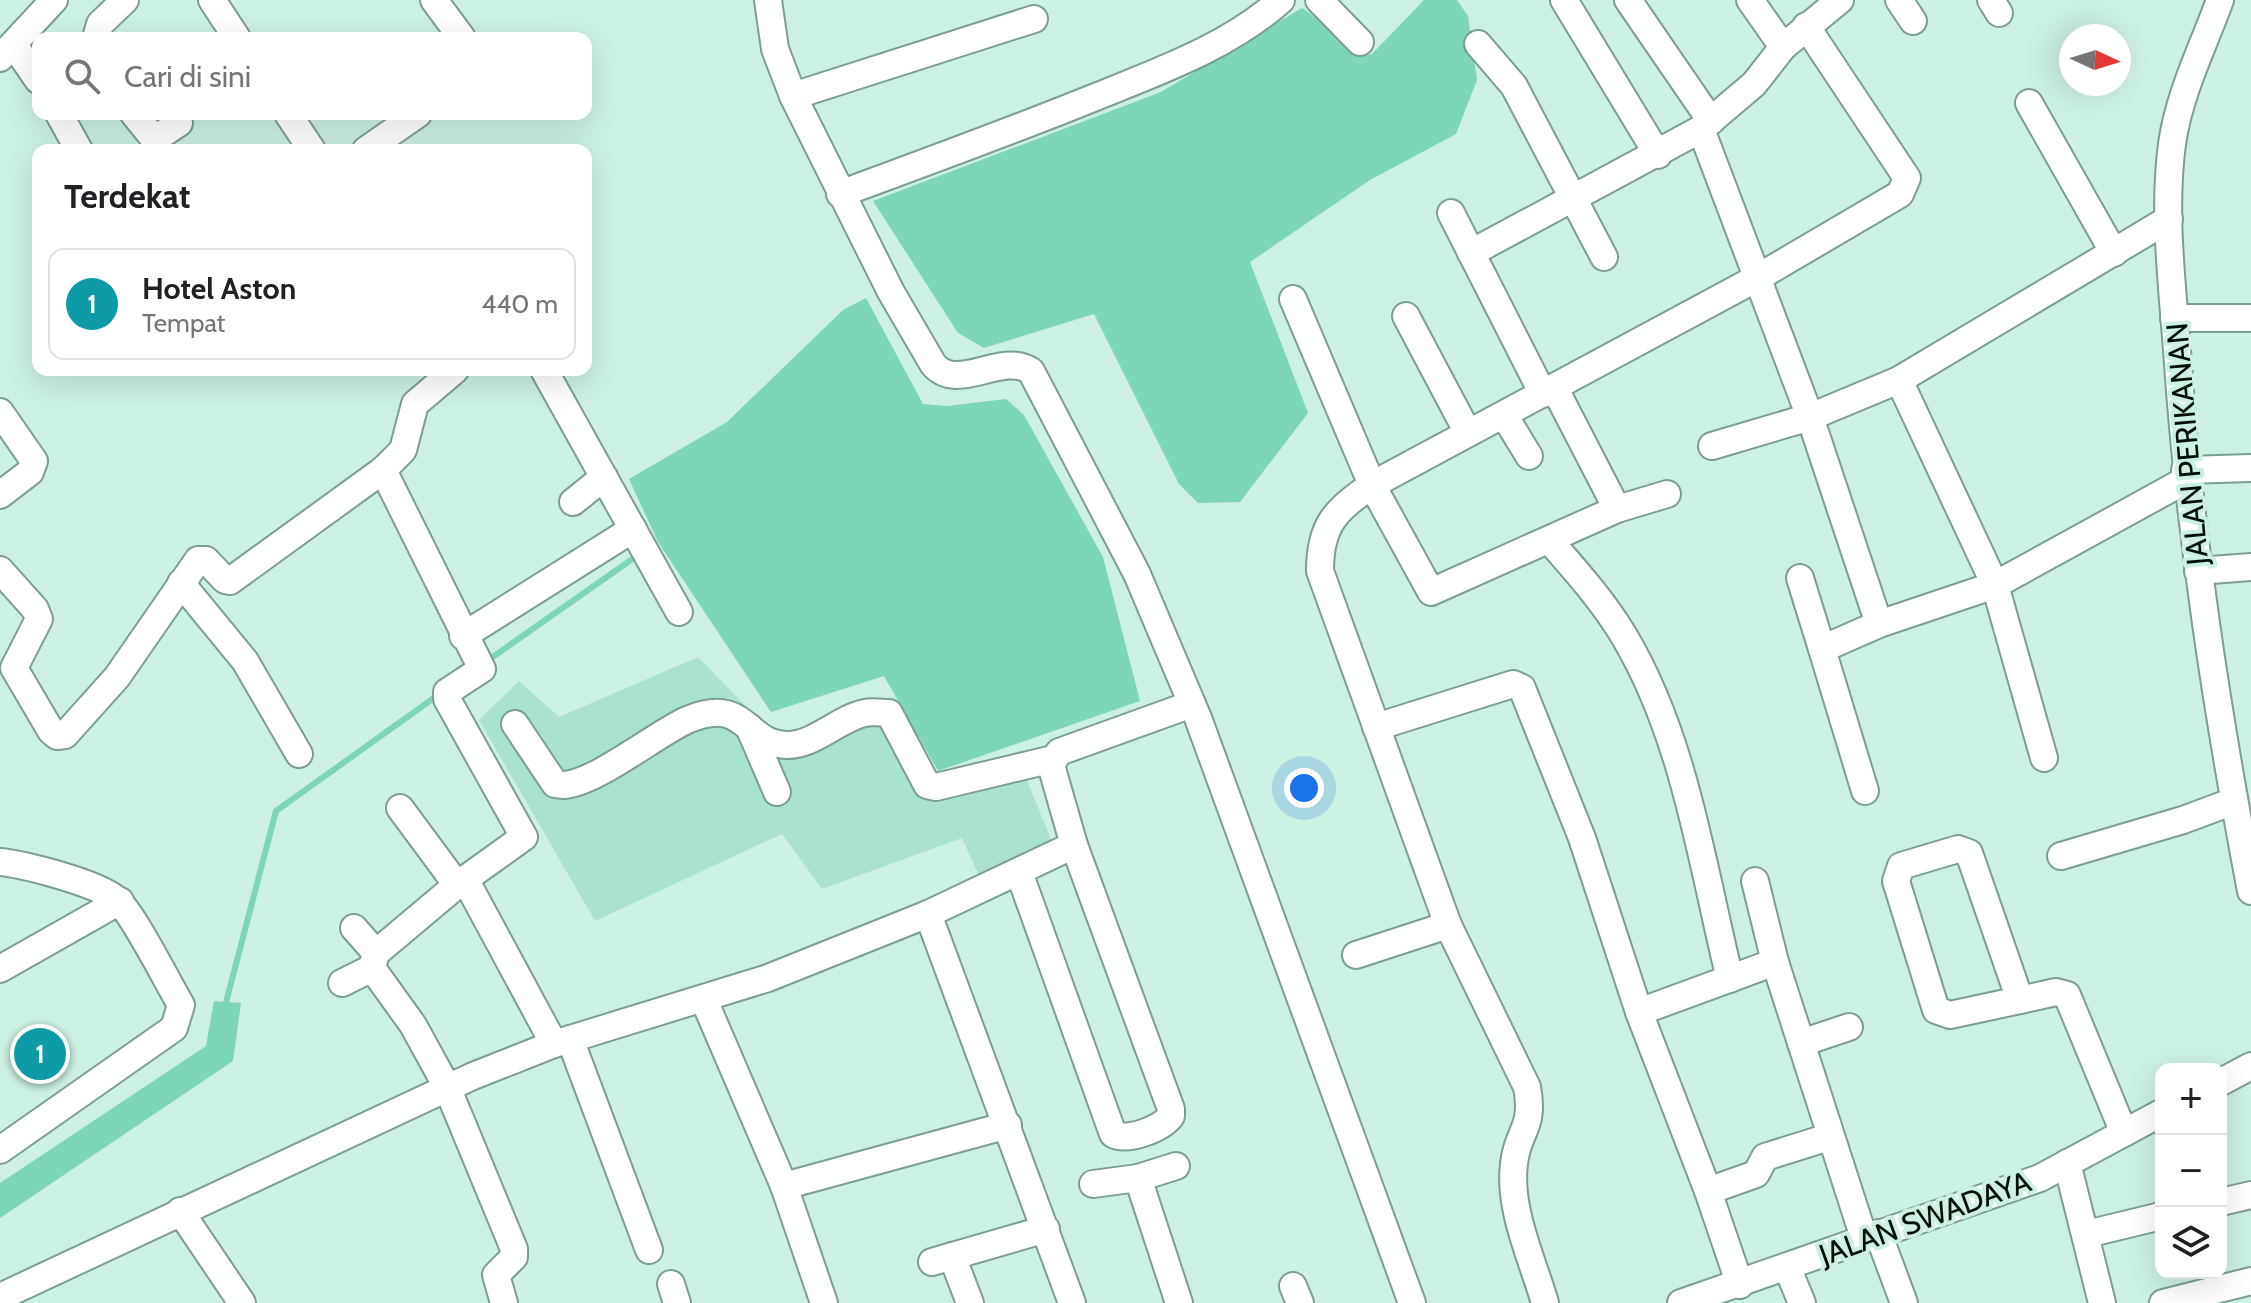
<!DOCTYPE html>
<html lang="id">
<head>
<meta charset="utf-8">
<style>
	:root { --surface:#fff; --page:#f2f2f2; --text:#202124; --muted:#757577; --line:#e0e0e0; --accent:#b45309 }
	body { margin:0; font-family:Cabin,sans-serif; background:var(--page); color:var(--text) }
	.controls { position:absolute; right:24px; bottom:24px; display:grid; overflow:hidden; border-radius:16px; box-shadow:0 8px 32px #0002 }
	.controls button { width:72px; height:72px; display:grid; place-items:center; padding:0; border:0; border-bottom:2px solid var(--line); background:var(--surface); color:var(--text); font:40px sans-serif }
	.compass { position:absolute; left:2059px; top:24px; width:72px; height:72px; border-radius:50%; background:var(--surface); box-shadow:0 8px 32px #0002; rotate:94deg }
	.you { position:absolute; left:1304px; top:788px; width:28px; height:28px; margin:-20px; border:6px solid #fff; border-radius:50%; background:#1a73e8; box-shadow:0 0 0 12px #1a73e833 }
	.badge { display:grid; place-items:center; width:52px; height:52px; border-radius:50%; background:var(--accent); color:#fff; font-size:26px; font-weight:700 }
	.pin { position:absolute; translate:-50% -50%; border:4px solid #fff; box-shadow:0 2px 8px #0006 }
	.list { margin:0; padding:0; list-style:none }
	h2 { display:flex; justify-content:space-between; align-items:center; height:104px; margin:0; padding:0 32px; font-size:34px }
	h2 small { font-size:26px; font-weight:400; color:var(--muted) }
	.list li { display:grid; grid-template-columns:52px 1fr auto; gap:24px; align-items:center; box-sizing:border-box; height:112px; margin:0 16px 16px; padding:0 16px; border:2px solid var(--line); border-radius:16px }
	.list b { display:block; font-size:30px; white-space:nowrap }
	.list p { margin:0; font-size:26px; white-space:nowrap; color:var(--muted) }
	.list em { font-size:26px; font-style:normal; color:var(--muted) }
	.icon { flex:none; width:44px; height:44px; fill:none; stroke:currentColor; stroke-width:2; stroke-linecap:round; stroke-linejoin:round }
	.map { position:relative; flex:none; width:2251px; height:1303px; overflow:hidden }
	.search { position:absolute; background:var(--surface); box-shadow:0 8px 32px #0002; left:32px; top:32px; width:560px; height:88px; display:flex; align-items:center; gap:20px; box-sizing:border-box; padding:0 28px; border-radius:16px; color:var(--muted); font-size:30px }
	.panel { position:absolute; background:var(--surface); box-shadow:0 8px 32px #0002; left:32px; top:144px; width:560px; height:232px; border-radius:16px }
	.map>svg:first-child { display:block }
	.green { fill:#a9e3cd }
	.water { fill:#7dd6b6 }
	.lines { fill:none; stroke-linecap:round; stroke-linejoin:round }
	.stream { stroke:#7dd6b6; stroke-width:6 }
	.minor-casing { stroke:#7c9e91; stroke-width:30 }
	.minor { stroke:#fff; stroke-width:26 }
	.labels { text-anchor:middle; dominant-baseline:central; stroke-width:8; stroke-linejoin:round; paint-order:stroke }
	.street-label { font-size:30px; fill:#040f0b; stroke:#ccf0e2 }
</style>
</head>
<body>
<div class="map">
<svg width="2251" height="1303" viewBox="0 0 2251 1303">
	<rect width="100%" height="100%" fill="#ccf0e2"/>
	<polygon class="green" points="698,657 781,742 876,700 928,795 1023,770 1056,852 980,878 962,838 822,889 782,834 595,921 479,720 519,681 559,717"/>
	<g class="water">
		<polygon points="1424,0 1457,0 1468,16 1477,80 1456,134 1370,180 1250,262 1308,413 1240,502 1198,503 1179,484 1094,314 984,348 958,333 873,201 1161,92 1302,8 1371,55"/>
		<polygon points="866,298 923,404 947,406 1006,399 1024,415 1103,557 1140,701 938,771 884,676 771,712 658,542 629,479 727,422 843,310"/>
		<polygon points="214,1001 241,1003 233,1061 0,1218 0,1183 206,1046"/>
	</g>
	<g class="lines">
		<g class="stream">
			<polyline points="487,661 638,555"/>
			<polyline points="224,1010 276,811 438,695"/>
		</g>
		<g class="minor-casing">
			<g id="minor">
				<polyline points="212,0 237,38"/>
				<polyline points="434,0 462,38"/>
				<path d="M768,0L775,49L793,96L891,292L933,364C957,394 1002,351 1031,371L1137,574L1198,718L1412,1303"/>
				<polyline points="1319,0 1360,42"/>
				<polyline points="1564,0 1658,155"/>
				<polyline points="1628,0 1711,121"/>
				<polyline points="1750,0 1783,47"/>
				<polyline points="1899,0 1913,21"/>
				<polyline points="1991,0 1999,13"/>
				<path d="M2220,0C2203,47 2179,94 2172,144C2163,211 2172,283 2177,350C2189,532 2217,712 2251,891"/>
				<polyline points="96,38 100,24 125,0"/>
				<polyline points="1478,44 1514,86 1604,257"/>
				<polyline points="14,45 38,80"/>
				<polyline points="0,58 54,0"/>
				<polyline points="793,96 1034,19"/>
				<polyline points="2029,103 2114,253"/>
				<polyline points="59,114 79,150"/>
				<polyline points="134,114 151,135 158,137 179,123"/>
				<polyline points="288,114 312,150"/>
				<polyline points="1701,129 1810,417 1879,624"/>
				<polyline points="366,150 418,114"/>
				<path d="M840,194C926,162 1012,131 1098,96C1160,71 1230,46 1281,0"/>
				<polyline points="1451,213 1543,394"/>
				<polyline points="1471,253 1701,129 1754,84 1783,47 1840,0"/>
				<polyline points="1293,299 1372,485 1431,592 1617,509 1667,494"/>
				<polyline points="1406,316 1468,433"/>
				<polyline points="2174,318 2251,318"/>
				<polyline points="544,370 679,612"/>
				<polyline points="1899,380 1995,585 2044,758"/>
				<polyline points="1555,389 1617,509"/>
				<polyline points="0,412 34,461 30,472 0,495"/>
				<polyline points="1504,415 1529,456"/>
				<polyline points="1712,446 1810,417 1899,380 2169,219"/>
				<polyline points="2185,470 2251,468"/>
				<polyline points="573,502 604,477"/>
				<path d="M1549,540C1576,571 1603,601 1624,636C1685,738 1702,865 1730,979"/>
				<polyline points="0,570 35,609 39,619 14,668 51,731 57,736 65,735 117,677 198,560 206,560 225,580 230,581 383,470 403,450 415,404 455,370"/>
				<polyline points="2198,571 2251,567"/>
				<polyline points="1800,578 1822,649"/>
				<polyline points="181,583 245,661 299,754"/>
				<polyline points="463,636 633,529"/>
				<path d="M515,724L555,784L564,785C596,783 656,734 687,720C747,695 743,743 786,745C814,746 839,718 865,713C872,711 882,713 889,713L927,785L936,787L1053,759"/>
				<polyline points="749,727 777,792"/>
				<polyline points="1376,727 1513,684 1522,688 1582,838 1639,1012 1708,1191 1740,1285"/>
				<polyline points="1865,791 1822,649 1879,624 1995,585 2186,480"/>
				<polyline points="400,808 457,885"/>
				<polyline points="2061,856 2183,820 2234,801"/>
				<path d="M0,862C26,865 98,883 117,900C133,913 168,983 181,1005L174,1028L0,1150"/>
				<path d="M1019,872L1113,1134C1127,1142 1161,1129 1171,1116V1109L1074,845L1051,765L1059,752L1192,704"/>
				<polyline points="465,879 554,1044"/>
				<polyline points="1755,881 1775,962 1864,1238"/>
				<polyline points="928,914 1072,1303"/>
				<polyline points="354,928 376,953 372,968 413,1025 447,1087 514,1249 514,1257 496,1275 504,1303"/>
				<polyline points="376,953 457,885 524,837 447,699 447,692 482,669 383,470"/>
				<polyline points="1356,955 1448,925"/>
				<polyline points="0,969 120,901"/>
				<polyline points="342,983 372,968"/>
				<polyline points="704,1000 784,1186 824,1303"/>
				<polyline points="2020,1000 1950,1015 1936,1010 1896,881 1901,866 1958,849 1969,853 2020,1000 2056,992 2067,995 2124,1133"/>
				<polyline points="1639,1012 1775,962"/>
				<polyline points="570,1039 649,1250"/>
				<polyline points="1801,1043 1849,1027"/>
				<polyline points="2221,1082 2251,1066"/>
				<polyline points="2067,1163 2102,1303"/>
				<polyline points="1138,1178 1179,1303"/>
				<polyline points="1093,1184 1138,1178 1176,1166"/>
				<polyline points="784,1186 1008,1125"/>
				<polyline points="1708,1191 1756,1174 1765,1157 1829,1137"/>
				<polyline points="2221,1202 2251,1195"/>
				<polyline points="180,1211 242,1303"/>
				<polyline points="1878,1233 1904,1303"/>
				<polyline points="2087,1234 2161,1216"/>
				<polyline points="952,1256 970,1303"/>
				<polyline points="932,1262 1046,1229"/>
				<polyline points="1787,1267 1802,1303"/>
				<polyline points="671,1284 677,1303"/>
				<polyline points="1293,1286 1300,1303"/>
				<polyline points="0,1297 473,1076 554,1044 768,978 928,914 1074,845"/>
				<path d="M1545,1303C1533,1261 1508,1209 1514,1164C1517,1131 1535,1129 1527,1087L1448,925L1320,571C1320,524 1336,510 1372,485L1757,278L1900,194L1907,178L1806,26"/>
				<polyline points="1681,1303 2040,1178 2161,1113"/>
				<polyline points="2163,1303 2251,1281"/>
			</g>
		</g>
		<use href="#minor" class="minor"/>
	</g>
	<g class="labels">
		<g class="street-label">
			<text transform="translate(2187 444) rotate(-95)">JALAN PERIKANAN</text>
			<text transform="translate(1925 1218) rotate(-20)">JALAN SWADAYA</text>
		</g>
	</g>
</svg>
<div class="controls">
<button>+</button>
<button>−</button>
<button><svg class="icon" aria-label="layers" viewBox="0 0 24 24"><path d="M12 4l9 5-9 5-9-5zM3 14l9 5 9-5"/></svg></button>
</div>
<svg class="compass" viewBox="-18 -18 36 36"><path d="M0-13l5 13h-10z" fill="#e53935"/><path d="M0 13l5-13h-10z" fill="#757577"/></svg>
<div class="you"></div>
<div class="pin badge" style="left:40px;top:1054px;background:#0f9aa8">1</div>
<div class="search"><svg class="icon" aria-label="search" viewBox="0 0 24 24"><circle cx="10" cy="10" r="6"/><path d="M15 15l6 6"/></svg>Cari di sini</div>
<section class="panel">
<h2>Terdekat<small></small></h2>
<ul class="list">
<li><span class="badge" style="background:#0f9aa8">1</span><div><b>Hotel Aston</b><p>Tempat</p></div><em>440 m</em></li>
</ul>
</section>
</div>
</body>
</html>
